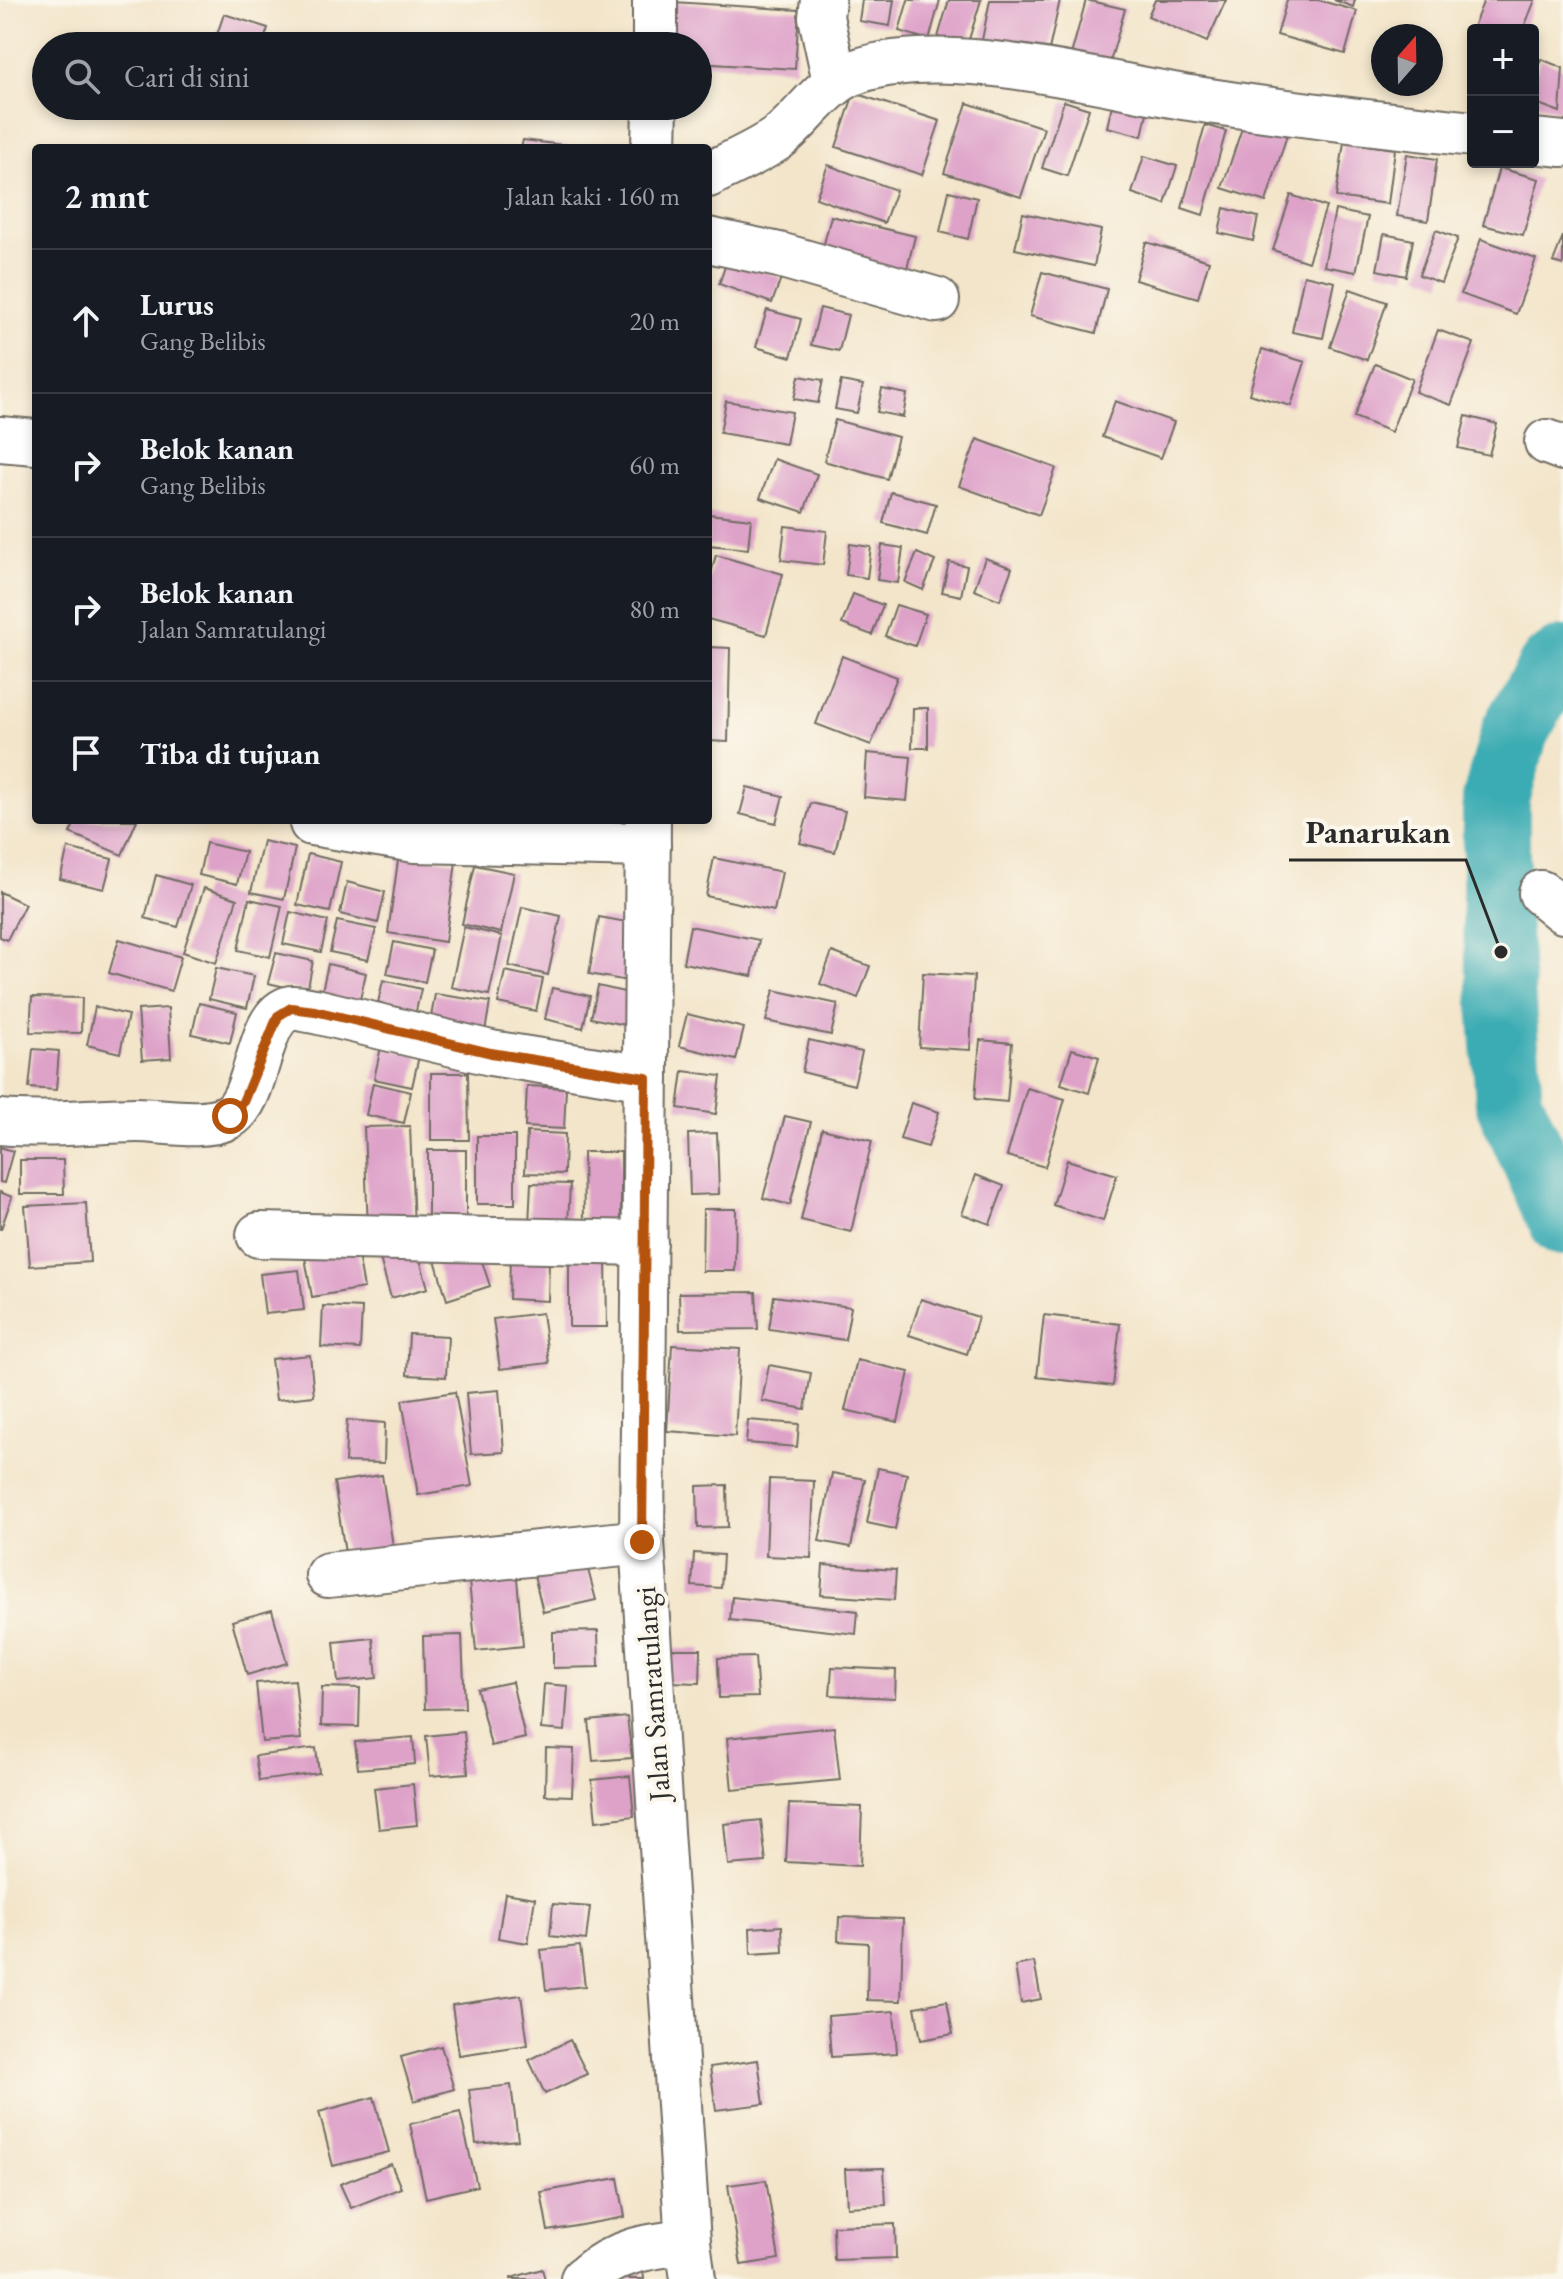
<!DOCTYPE html>
<html lang="id">
<head>
<meta charset="utf-8">
<style>
	:root { --surface:#171b24; --page:#20242c; --text:#f1f3f6; --muted:#9ea1a6; --line:#363941 }
	body { margin:0; font-family:"EB Garamond",serif; background:var(--page); color:var(--text) }
	.controls { position:absolute; right:24px; top:24px; display:grid; overflow:hidden; border-radius:8px; box-shadow:0 4px 12px #0003 }
	.controls button { width:72px; height:72px; display:grid; place-items:center; padding:0; border:0; border-bottom:2px solid var(--line); background:var(--surface); color:var(--text); font:40px sans-serif }
	.compass { position:absolute; left:1371px; top:24px; width:72px; height:72px; border-radius:50%; background:var(--surface); box-shadow:0 4px 12px #0003; rotate:20deg }
	.stop { position:absolute; width:24px; height:24px; margin:-18px; border:6px solid #b45309; border-radius:50%; background:#fff }
	.stop.end { background:#b45309; border-color:#fff; box-shadow:0 2px 8px #0008 }
	.list { margin:0; padding:0; list-style:none }
	h2 { display:flex; justify-content:space-between; align-items:center; height:104px; margin:0; padding:0 32px; font-size:34px }
	h2 small { font-size:26px; font-weight:400; color:var(--muted) }
	.list li { display:grid; grid-template-columns:52px 1fr auto; gap:24px; align-items:center; box-sizing:border-box; height:144px; padding:0 32px; border-top:2px solid var(--line) }
	.list b { display:block; font-size:30px; white-space:nowrap }
	.list p { margin:0; font-size:26px; white-space:nowrap; color:var(--muted) }
	.list em { font-size:26px; font-style:normal; color:var(--muted) }
	.icon { flex:none; width:44px; height:44px; fill:none; stroke:currentColor; stroke-width:2; stroke-linecap:round; stroke-linejoin:round }
	.map { position:relative; flex:none; width:1563px; height:2279px; overflow:hidden }
	.search { position:absolute; background:var(--surface); box-shadow:0 4px 12px #0003; left:32px; top:32px; width:680px; height:88px; display:flex; align-items:center; gap:20px; box-sizing:border-box; padding:0 28px; border-radius:44px; color:var(--muted); font-size:30px }
	.panel { position:absolute; background:var(--surface); box-shadow:0 4px 12px #0003; left:32px; top:144px; width:680px; height:680px; border-radius:8px }
	.map>svg:first-child { display:block }
	.lines { fill:none; stroke-linecap:round; stroke-linejoin:round }
	.river { stroke:#3aacb3; stroke-width:68 }
	.building { fill:#dea2c9 }
	.minor-casing { stroke:#716c63; stroke-width:48 }
	.major-casing { stroke:#716c63; stroke-width:48 }
	.minor { stroke:#fff; stroke-width:44 }
	.major { stroke:#fff; stroke-width:44 }
	.route { stroke:#b45309; stroke-width:10 }
	.labels { text-anchor:middle; dominant-baseline:central; stroke-width:8; stroke-linejoin:round; paint-order:stroke }
	.street-label { font-size:30px; fill:#2b2b2b; stroke:#fbf7ec }
	.leader { fill:none; stroke:#2b2b2b; stroke-width:3 }
	.callout-dot { fill:#2b2b2b; stroke:#fbf7ec; stroke-width:3 }
	.callout-label { font-size:32px; text-anchor:middle; font-weight:bold; fill:#2b2b2b; stroke:#fbf7ec; stroke-width:8; stroke-linejoin:round; paint-order:stroke }
</style>
</head>
<body>
<div class="map">
<svg width="1563" height="2279" viewBox="0 0 1563 2279">
	<rect width="100%" height="100%" fill="#fbf7ec"/>
	<filter id="ink" filterUnits="userSpaceOnUse"><feTurbulence type="fractalNoise" baseFrequency=".0125" numOctaves="2"/><feDisplacementMap in="SourceGraphic" scale="16" xChannelSelector="R" yChannelSelector="G"/><feConvolveMatrix kernelMatrix="1 2 1 2 8 2 1 2 1" color-interpolation-filters="sRGB"/></filter>
	<filter id="wash" filterUnits="userSpaceOnUse"><feTurbulence type="fractalNoise" baseFrequency=".006" numOctaves="4" result="noise"/><feDisplacementMap in="SourceGraphic" scale="32" xChannelSelector="R" yChannelSelector="G"/><feGaussianBlur stdDeviation="1.8" result="paint"/><feColorMatrix in="noise" values="0 0 0 0 0 0 0 0 0 0 0 0 0 0 0 0 0 1.4 0 .05"/><feComposite in="paint" operator="in"/></filter>
	<g filter="url(#wash)">
		<rect width="100%" height="100%" fill="#f3e5ca"/>
		<g class="lines">
			<polyline class="river" points="1563,660 1551,668 1515,731 1496,799 1496,917 1509,1102 1563,1222"/>
		</g>
		<g id="blocks">
			<g class="building">
				<polygon points="862,0 894,0 890,26 859,21"/>
				<polygon points="908,0 940,0 929,40 899,31"/>
				<polygon points="949,0 981,0 967,46 938,37"/>
				<polygon points="990,0 1060,0 1048,54 982,40"/>
				<polygon points="1086,0 1125,9 1109,66 1071,55"/>
				<polygon points="1155,0 1226,0 1207,42 1148,16"/>
				<polygon points="1287,0 1318,0 1357,11 1345,54 1277,35"/>
				<polygon points="1334,0 1355,0 1353,7"/>
				<polygon points="1484,0 1535,0 1523,30 1473,30 1473,48 1466,45"/>
				<polygon points="673,2 799,10 795,69 698,63 698,46 671,46"/>
				<polygon points="224,14 268,28 262,46 213,46"/>
				<polygon points="489,40 510,45 510,46 488,46"/>
				<polygon points="1541,59 1563,68 1560,112 1533,102 1533,79"/>
				<polygon points="854,93 940,121 922,175 836,147"/>
				<polygon points="1114,96 1149,104 1142,136 1107,127"/>
				<polygon points="1064,101 1089,109 1067,176 1042,168"/>
				<polygon points="967,103 1044,128 1021,197 944,173"/>
				<polygon points="1244,122 1287,135 1266,202 1222,188"/>
				<polygon points="1205,125 1226,131 1203,215 1182,208"/>
				<polygon points="523,140 570,146 570,148 521,148"/>
				<polygon points="1344,142 1395,149 1388,204 1336,197"/>
				<polygon points="1407,154 1437,159 1428,221 1397,216"/>
				<polygon points="1144,156 1177,166 1165,204 1132,193"/>
				<polygon points="828,165 896,190 884,223 816,198"/>
				<polygon points="1499,168 1539,179 1523,235 1483,225"/>
				<polygon points="949,191 977,198 968,239 940,232"/>
				<polygon points="1291,195 1326,207 1308,262 1273,250"/>
				<polygon points="1224,208 1258,217 1253,241 1219,233"/>
				<polygon points="1335,210 1368,217 1356,272 1324,266"/>
				<polygon points="1023,213 1101,230 1094,266 1015,249"/>
				<polygon points="831,216 915,236 904,281 820,260"/>
				<polygon points="1436,230 1458,238 1441,283 1419,275"/>
				<polygon points="1384,234 1413,240 1406,276 1377,270"/>
				<polygon points="1563,236 1563,265 1553,262"/>
				<polygon points="1481,239 1536,259 1516,314 1461,294"/>
				<polygon points="1146,242 1209,261 1198,298 1135,280"/>
				<polygon points="728,258 781,278 772,303 719,284"/>
				<polygon points="1042,272 1107,289 1096,333 1030,316"/>
				<polygon points="1304,275 1335,282 1323,338 1292,332"/>
				<polygon points="1350,289 1387,302 1367,360 1330,347"/>
				<polygon points="820,308 848,315 839,351 811,345"/>
				<polygon points="767,310 801,319 791,357 756,347"/>
				<polygon points="1438,330 1474,343 1451,405 1415,392"/>
				<polygon points="1262,349 1305,362 1291,406 1249,394"/>
				<polygon points="1375,364 1412,379 1391,432 1354,417"/>
				<polygon points="799,376 823,380 818,403 794,399"/>
				<polygon points="841,381 863,385 857,413 835,409"/>
				<polygon points="882,389 907,394 903,417 877,412"/>
				<polygon points="726,401 792,412 786,444 720,433"/>
				<polygon points="1115,401 1174,422 1161,458 1102,437"/>
				<polygon points="1466,416 1497,424 1489,455 1458,448"/>
				<polygon points="835,420 898,437 887,479 824,461"/>
				<polygon points="977,439 1056,468 1039,515 959,486"/>
				<polygon points="774,459 817,474 804,512 760,498"/>
				<polygon points="891,492 936,504 927,535 883,523"/>
				<polygon points="708,514 751,519 748,549 708,545"/>
				<polygon points="785,526 827,531 823,565 781,560"/>
				<polygon points="850,544 871,547 867,578 846,575"/>
				<polygon points="882,545 903,548 898,583 877,580"/>
				<polygon points="917,553 935,561 923,590 905,582"/>
				<polygon points="716,555 783,574 766,635 708,619 708,584"/>
				<polygon points="985,558 1012,568 1000,600 974,590"/>
				<polygon points="949,562 967,566 961,596 942,592"/>
				<polygon points="853,594 883,605 872,635 842,624"/>
				<polygon points="896,605 926,614 915,646 885,636"/>
				<polygon points="708,647 730,648 728,742 708,741"/>
				<polygon points="842,656 897,677 871,745 816,724"/>
				<polygon points="913,708 928,708 928,748 912,748"/>
				<polygon points="867,753 911,757 907,801 864,797"/>
				<polygon points="747,787 783,796 776,823 740,814"/>
				<polygon points="811,803 845,811 835,852 800,843"/>
				<polygon points="76,820 137,820 122,855 70,833"/>
				<polygon points="263,841 295,848 284,899 251,892"/>
				<polygon points="206,843 245,852 237,884 199,875"/>
				<polygon points="68,848 112,859 104,889 60,879"/>
				<polygon points="399,853 456,862 445,942 388,933"/>
				<polygon points="308,854 341,862 330,912 297,905"/>
				<polygon points="714,858 782,872 774,911 706,896"/>
				<polygon points="475,865 514,873 501,933 462,924"/>
				<polygon points="156,875 191,885 178,927 145,918"/>
				<polygon points="347,882 385,892 378,923 340,914"/>
				<polygon points="204,888 237,899 216,963 183,952"/>
				<polygon points="0,892 25,904 7,940 0,937"/>
				<polygon points="249,899 282,906 270,957 238,950"/>
				<polygon points="522,907 561,916 548,975 509,966"/>
				<polygon points="290,912 328,921 321,952 283,944"/>
				<polygon points="599,917 638,924 628,981 589,974"/>
				<polygon points="337,921 376,929 368,960 330,952"/>
				<polygon points="690,926 759,940 752,976 683,963"/>
				<polygon points="464,927 502,936 489,995 451,987"/>
				<polygon points="119,939 181,957 171,991 109,973"/>
				<polygon points="394,942 432,950 425,982 387,974"/>
				<polygon points="832,952 870,966 858,998 820,984"/>
				<polygon points="276,953 313,961 307,992 268,983"/>
				<polygon points="328,964 366,973 359,1004 321,995"/>
				<polygon points="216,968 254,976 247,1008 209,999"/>
				<polygon points="505,971 543,979 536,1011 498,1003"/>
				<polygon points="923,973 974,976 970,1050 919,1047"/>
				<polygon points="383,980 421,989 414,1020 376,1012"/>
				<polygon points="598,986 637,995 630,1026 591,1018"/>
				<polygon points="552,988 590,996 583,1028 545,1019"/>
				<polygon points="774,990 838,1004 831,1035 766,1021"/>
				<polygon points="435,994 490,1002 485,1032 430,1023"/>
				<polygon points="32,997 82,998 81,1033 30,1032"/>
				<polygon points="199,1003 237,1012 230,1043 192,1034"/>
				<polygon points="95,1007 128,1015 120,1053 87,1045"/>
				<polygon points="168,1008 171,1058 142,1060 138,1010"/>
				<polygon points="687,1014 744,1028 736,1060 679,1046"/>
				<polygon points="809,1040 862,1052 854,1085 802,1072"/>
				<polygon points="980,1040 1012,1043 1007,1102 975,1099"/>
				<polygon points="381,1047 419,1056 412,1087 374,1079"/>
				<polygon points="33,1049 59,1051 56,1090 29,1088"/>
				<polygon points="1072,1049 1099,1057 1089,1093 1061,1084"/>
				<polygon points="683,1071 721,1076 716,1114 678,1108"/>
				<polygon points="431,1073 468,1073 469,1140 431,1140"/>
				<polygon points="373,1083 411,1092 404,1123 366,1115"/>
				<polygon points="527,1086 566,1088 564,1129 525,1127"/>
				<polygon points="1027,1088 1065,1099 1045,1167 1007,1156"/>
				<polygon points="911,1103 939,1112 928,1147 900,1139"/>
				<polygon points="785,1116 811,1122 790,1205 763,1198"/>
				<polygon points="410,1126 414,1228 368,1230 364,1127"/>
				<polygon points="822,1129 872,1141 851,1232 801,1220"/>
				<polygon points="527,1132 565,1134 564,1174 525,1173"/>
				<polygon points="717,1133 719,1194 690,1195 688,1134"/>
				<rect x="477" y="1136" width="38" height="68"/>
				<polygon points="0,1147 13,1151 4,1183 0,1182"/>
				<rect x="428" y="1150" width="38" height="68"/>
				<polygon points="583,1152 621,1152 621,1220 584,1220"/>
				<polygon points="20,1160 63,1160 64,1194 20,1194"/>
				<polygon points="1067,1160 1117,1175 1103,1221 1053,1205"/>
				<polygon points="976,1175 1004,1186 990,1224 962,1214"/>
				<polygon points="531,1183 570,1184 568,1225 529,1224"/>
				<polygon points="0,1192 12,1197 1,1229 0,1229"/>
				<polygon points="86,1203 90,1262 30,1266 25,1206"/>
				<polygon points="703,1209 736,1209 735,1271 702,1271"/>
				<polygon points="475,1240 490,1286 447,1300 433,1253"/>
				<polygon points="356,1244 364,1288 312,1297 304,1252"/>
				<polygon points="416,1245 428,1288 391,1298 379,1255"/>
				<polygon points="510,1259 549,1260 548,1301 509,1299"/>
				<polygon points="569,1259 606,1259 607,1327 569,1327"/>
				<polygon points="299,1270 304,1310 265,1314 260,1274"/>
				<polygon points="756,1292 758,1329 680,1330 679,1293"/>
				<polygon points="774,1296 851,1307 845,1340 769,1329"/>
				<polygon points="921,1299 978,1317 967,1354 909,1335"/>
				<polygon points="323,1306 362,1308 360,1349 321,1347"/>
				<polygon points="542,1313 549,1363 500,1369 493,1319"/>
				<polygon points="1044,1315 1120,1324 1113,1386 1037,1377"/>
				<polygon points="409,1334 448,1336 446,1377 407,1375"/>
				<polygon points="672,1345 740,1349 735,1436 667,1431"/>
				<polygon points="310,1355 314,1396 276,1400 271,1359"/>
				<polygon points="857,1360 909,1372 898,1422 845,1410"/>
				<polygon points="769,1365 811,1373 805,1409 762,1401"/>
				<polygon points="499,1390 504,1452 471,1454 466,1393"/>
				<polygon points="455,1392 472,1486 418,1495 402,1400"/>
				<polygon points="347,1420 385,1423 384,1463 345,1462"/>
				<polygon points="748,1420 799,1424 797,1447 746,1443"/>
				<polygon points="878,1468 907,1474 895,1529 867,1523"/>
				<polygon points="832,1473 865,1479 851,1547 819,1541"/>
				<polygon points="382,1475 393,1546 345,1553 334,1482"/>
				<polygon points="769,1479 814,1481 811,1558 766,1556"/>
				<polygon points="727,1485 728,1527 698,1528 697,1486"/>
				<polygon points="694,1553 723,1555 721,1588 692,1586"/>
				<polygon points="585,1558 596,1600 543,1612 533,1571"/>
				<polygon points="823,1565 896,1570 894,1600 821,1595"/>
				<polygon points="516,1567 523,1646 476,1651 468,1571"/>
				<polygon points="732,1597 858,1611 856,1634 730,1620"/>
				<polygon points="272,1610 287,1663 247,1675 232,1621"/>
				<polygon points="598,1631 599,1667 553,1668 553,1632"/>
				<polygon points="462,1635 465,1708 425,1709 423,1636"/>
				<polygon points="373,1638 377,1678 338,1682 334,1642"/>
				<polygon points="668,1649 701,1649 700,1683 668,1682"/>
				<polygon points="755,1657 758,1697 719,1698 718,1658"/>
				<polygon points="832,1667 896,1670 895,1698 830,1695"/>
				<polygon points="295,1680 301,1739 262,1742 256,1683"/>
				<polygon points="512,1682 525,1738 491,1746 477,1689"/>
				<polygon points="544,1684 568,1686 565,1731 541,1729"/>
				<polygon points="322,1687 360,1688 359,1727 321,1726"/>
				<polygon points="627,1717 632,1758 593,1761 589,1721"/>
				<polygon points="834,1727 840,1780 732,1790 727,1738"/>
				<polygon points="464,1732 468,1773 430,1776 426,1736"/>
				<polygon points="413,1737 415,1764 358,1769 355,1742"/>
				<polygon points="316,1748 319,1773 259,1781 255,1756"/>
				<polygon points="546,1748 574,1749 572,1796 545,1795"/>
				<polygon points="630,1776 634,1816 596,1821 592,1780"/>
				<polygon points="413,1784 417,1825 379,1829 374,1788"/>
				<polygon points="789,1804 862,1807 860,1866 786,1862"/>
				<polygon points="761,1820 766,1862 728,1865 724,1824"/>
				<polygon points="505,1893 535,1898 528,1943 498,1938"/>
				<polygon points="553,1904 590,1907 586,1940 550,1936"/>
				<polygon points="839,1917 903,1919 901,2001 867,2000 868,1943 838,1941"/>
				<polygon points="782,1926 783,1952 751,1954 750,1928"/>
				<polygon points="580,1946 585,1986 546,1990 541,1950"/>
				<polygon points="1034,1962 1041,1999 1021,2003 1015,1966"/>
				<polygon points="521,1995 528,2045 459,2055 452,2005"/>
				<polygon points="947,2001 953,2034 921,2040 915,2007"/>
				<polygon points="894,2011 897,2053 831,2057 828,2016"/>
				<polygon points="570,2040 587,2074 545,2094 529,2060"/>
				<polygon points="441,2046 454,2089 414,2101 401,2057"/>
				<polygon points="758,2060 764,2104 716,2110 710,2067"/>
				<polygon points="511,2085 518,2140 476,2144 469,2090"/>
				<polygon points="374,2097 389,2152 333,2166 319,2112"/>
				<polygon points="460,2112 477,2186 426,2198 410,2124"/>
				<polygon points="391,2164 401,2188 351,2208 340,2184"/>
				<polygon points="884,2168 886,2205 847,2207 845,2169"/>
				<polygon points="618,2178 625,2217 548,2231 541,2192"/>
				<polygon points="766,2180 779,2259 741,2265 728,2185"/>
				<polygon points="895,2224 896,2258 834,2260 833,2226"/>
				<polygon points="542,2269 545,2279 511,2279 511,2278"/>
				<polygon points="643,2270 644,2279 610,2279"/>
			</g>
		</g>
	</g>
	<g filter="url(#ink)">
		<use href="#blocks" fill-opacity="0" stroke="#716c63" stroke-width="2"/>
		<g class="lines">
			<g class="minor-casing">
				<g id="minor">
					<polyline points="823,0 821,17 835,81"/>
					<polyline points="1533,141 1563,144"/>
					<path d="M708,175C732,163 756,153 778,138C807,116 824,81 861,70C952,42 1096,83 1190,98C1284,113 1378,124 1473,134"/>
					<polyline points="708,240 779,255 937,300"/>
					<polyline points="0,439 36,442"/>
					<polyline points="1547,442 1563,448"/>
					<polyline points="312,823 415,840 648,845"/>
					<polyline points="1541,893 1563,911"/>
					<path d="M0,1122C46,1126 90,1121 136,1120C162,1120 203,1129 228,1117C261,1100 255,1016 291,1008C297,1007 308,1010 315,1011L491,1053L646,1078"/>
					<polyline points="259,1235 645,1243"/>
					<polyline points="328,1575 642,1542"/>
					<path d="M583,2279C616,2251 646,2246 688,2242"/>
				</g>
			</g>
			<g class="major-casing">
				<g id="major">
					<polyline points="655,46 655,0"/>
					<polyline points="654,148 655,106"/>
					<polyline points="648,820 642,1542 688,2242 693,2279"/>
				</g>
			</g>
			<use href="#minor" class="minor"/>
			<use href="#major" class="major"/>
		</g>
	</g>
	<g class="lines" filter="url(#ink)">
		<polyline class="route" points="230,1116 243,1102 278,1016 291,1008 315,1011 491,1053 646,1078 642,1542"/>
	</g>
	<g class="labels">
		<g class="street-label">
			<text transform="translate(652 1694) rotate(-94)">Jalan Samratulangi</text>
		</g>
	</g>
	<path class="leader" d="M1501 952L1466 860H1289"/>
	<circle class="callout-dot" cx="1501" cy="952" r="8"/>
	<g class="callout-label">
		<text x="1378" y="843">Panarukan</text>
	</g>
</svg>
<div class="controls">
<button>+</button>
<button>−</button>
</div>
<svg class="compass" viewBox="-18 -18 36 36"><path d="M0-13l5 13h-10z" fill="#e53935"/><path d="M0 13l5-13h-10z" fill="#9ea1a6"/></svg>
<div class="stop" style="left:230px;top:1116px"></div>
<div class="stop end" style="left:642px;top:1542px"></div>
<div class="search"><svg class="icon" aria-label="search" viewBox="0 0 24 24"><circle cx="10" cy="10" r="6"/><path d="M15 15l6 6"/></svg>Cari di sini</div>
<section class="panel">
<h2>2 mnt<small>Jalan kaki · 160 m</small></h2>
<ul class="list">
<li><svg class="icon" aria-label="ahead" viewBox="0 0 24 24"><path d="M12 20V5M6 11l6-6 6 6"/></svg><div><b>Lurus</b><p>Gang Belibis</p></div><em>20 m</em></li>
<li><svg class="icon" aria-label="right" viewBox="0 0 24 24"><path d="M7 20v-9h11M14 6l5 5-5 5"/></svg><div><b>Belok kanan</b><p>Gang Belibis</p></div><em>60 m</em></li>
<li><svg class="icon" aria-label="right" viewBox="0 0 24 24"><path d="M7 20v-9h11M14 6l5 5-5 5"/></svg><div><b>Belok kanan</b><p>Jalan Samratulangi</p></div><em>80 m</em></li>
<li><svg class="icon" aria-label="arrive" viewBox="0 0 24 24"><path d="M6 21V4h12l-3 4 3 4H6"/></svg><div><b>Tiba di tujuan</b></div></li>
</ul>
</section>
</div>
</body>
</html>
